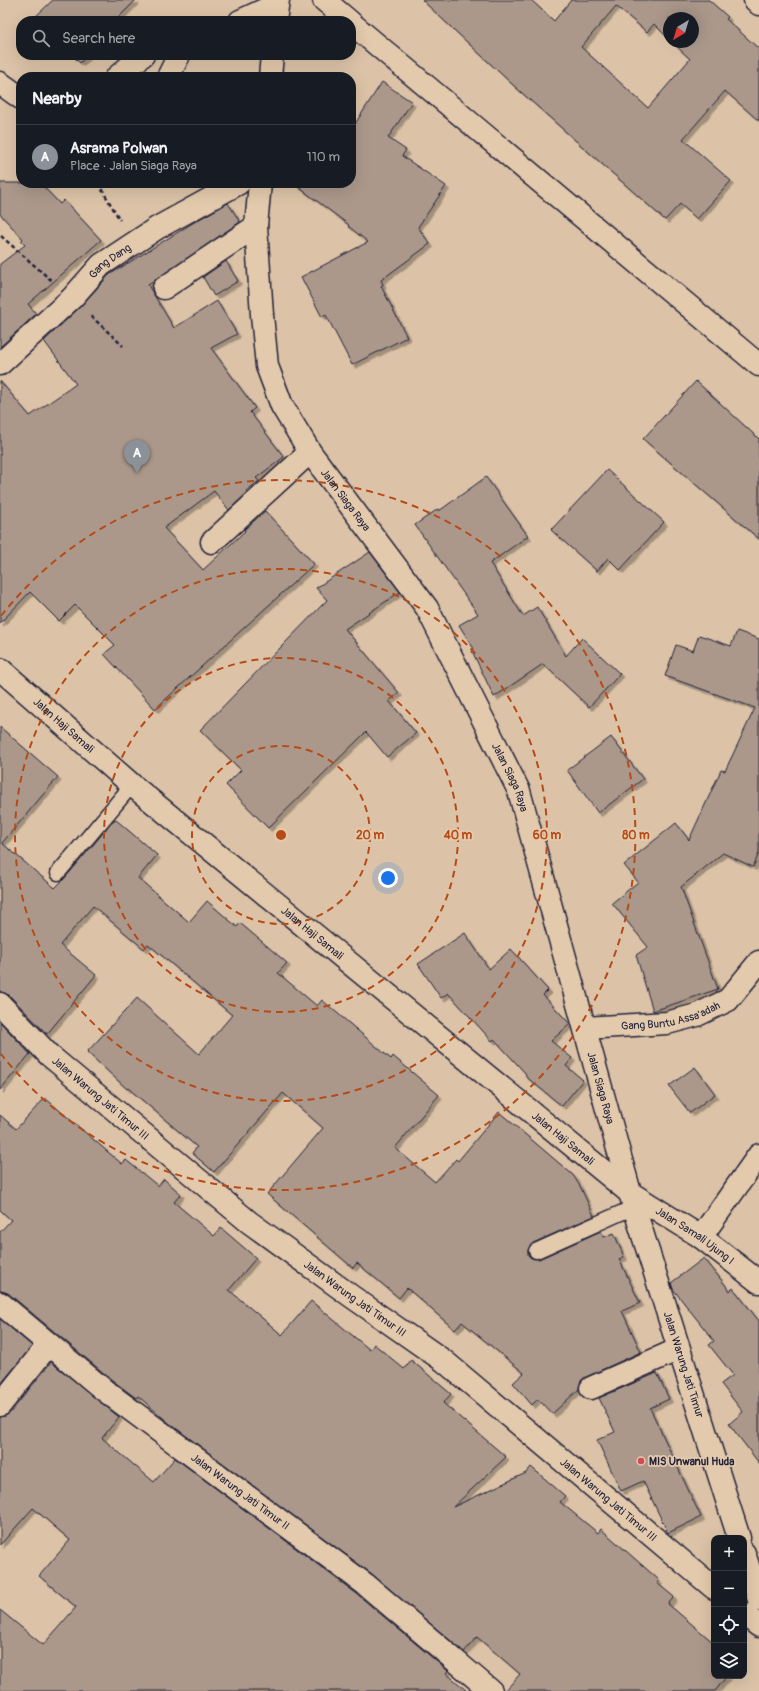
<!DOCTYPE html>
<html lang="en">
<head>
<meta charset="utf-8">
<style>
	:root { --surface:#171b24; --page:#242831; --text:#f1f3f6; --muted:#9ea1a6; --line:#363941; --accent:#8c9099 }
	body { margin:0; font-family:Pangolin,sans-serif; background:var(--page); color:var(--text) }
	.controls { position:absolute; right:12px; bottom:12px; display:grid; overflow:hidden; border-radius:8px; box-shadow:0 4px 16px #0002 }
	.controls button { width:36px; height:36px; display:grid; place-items:center; padding:0; border:0; border-bottom:1px solid var(--line); background:var(--surface); color:var(--text); font:20px sans-serif }
	.compass { position:absolute; left:663px; top:12px; width:36px; height:36px; border-radius:50%; background:var(--surface); box-shadow:0 4px 16px #0002; rotate:218deg }
	.you { position:absolute; left:388px; top:878px; width:14px; height:14px; margin:-10px; border:3px solid #fff; border-radius:50%; background:#1a73e8; box-shadow:0 0 0 6px #1a73e833 }
	.badge { display:grid; place-items:center; width:26px; height:26px; border-radius:50%; background:var(--accent); color:#fff; font-size:13px; font-weight:700 }
	.pin { position:absolute; translate:-50% -33px; filter:drop-shadow(0 1px 2px #0008) }
	.pin::after { content:''; position:absolute; top:21px; width:14px; height:12px; background:inherit; clip-path:polygon(0 0,100% 0,50% 100%) }
	.list { margin:0; padding:0; list-style:none }
	h2 { display:flex; justify-content:space-between; align-items:center; height:52px; margin:0; padding:0 16px; font-size:17px }
	h2 small { font-size:13px; font-weight:400; color:var(--muted) }
	.list li { display:grid; grid-template-columns:26px 1fr auto; gap:12px; align-items:center; box-sizing:border-box; height:64px; padding:0 16px; border-top:1px solid var(--line) }
	.list b { display:block; font-size:15px; white-space:nowrap }
	.list p { margin:0; font-size:13px; white-space:nowrap; color:var(--muted) }
	.list em { font-size:13px; font-style:normal; color:var(--muted) }
	.icon { flex:none; width:22px; height:22px; fill:none; stroke:currentColor; stroke-width:2; stroke-linecap:round; stroke-linejoin:round }
	.map { position:relative; flex:none; width:759px; height:1691px; overflow:hidden }
	.search { position:absolute; background:var(--surface); box-shadow:0 4px 16px #0002; left:16px; top:16px; width:340px; height:44px; display:flex; align-items:center; gap:10px; box-sizing:border-box; padding:0 14px; border-radius:16px; color:var(--muted); font-size:15px }
	.panel { position:absolute; background:var(--surface); box-shadow:0 4px 16px #0002; left:16px; top:72px; width:340px; height:116px; border-radius:16px }
	.map>svg:first-child { display:block }
	.building { fill:#ab988b; stroke:#22223b; fill-rule:evenodd; filter:url(#shadow) }
	.lines { fill:none; stroke-linecap:round; stroke-linejoin:round }
	.service-casing { stroke:#22223b; stroke-width:17 }
	.minor-casing { stroke:#22223b; stroke-width:25 }
	.tertiary-casing { stroke:#22223b; stroke-width:25 }
	.secondary-casing { stroke:#22223b; stroke-width:25 }
	.path { stroke:#22223b; stroke-width:2.5; stroke-dasharray:4 3; stroke-linecap:butt }
	.service { stroke:#e4caac; stroke-width:14 }
	.minor { stroke:#e4caac; stroke-width:22 }
	.tertiary { stroke:#e4caac; stroke-width:22 }
	.secondary { stroke:#e4caac; stroke-width:22 }
	.ring { fill:none; stroke:#b64b18; stroke-width:2; stroke-dasharray:7 5 }
	.poi-dot { fill:#d1495b; stroke:#e4caac; stroke-width:1.5 }
	.labels { text-anchor:middle; dominant-baseline:central; stroke-width:3.5; stroke-linejoin:round; paint-order:stroke }
	.street-label { font-size:11px; fill:#22223b; stroke:#e4caac }
	.poi-label { font-size:11px; font-weight:bold; fill:#22223b; stroke:#e4caac; text-anchor:start }
	.centre { fill:#b64b18; stroke:#e4caac; stroke-width:2 }
	.ring-label { font-size:12px; text-anchor:middle; font-weight:bold; fill:#b64b18; stroke:#e4caac; stroke-width:3.5; stroke-linejoin:round; paint-order:stroke }
</style>
</head>
<body>
<div class="map">
<svg width="759" height="1691" viewBox="0 0 759 1691">
	<defs>
		<filter id="shadow"><feDropShadow dx="3.5" dy="3.5" stdDeviation="0" flood-color="#0004"/></filter>
	</defs>
	<rect width="100%" height="100%" fill="#dcc3a7"/>
	<filter id="ink" filterUnits="userSpaceOnUse"><feTurbulence type="fractalNoise" baseFrequency=".025" numOctaves="2"/><feDisplacementMap in="SourceGraphic" scale="8" xChannelSelector="R" yChannelSelector="G"/><feConvolveMatrix kernelMatrix="1 2 1 2 8 2 1 2 1" color-interpolation-filters="sRGB"/></filter>
	<g filter="url(#ink)">
		<g class="building">
			<polygon points="53,0 136,0 115,21 38,21 35,17"/>
			<path d="M422,0H531L554,21L571,0H709L728,17L726,19L759,49V121L725,91L683,139L731,181L697,219L680,204L665,220L513,85ZM616,6L647,32L654,24L669,39V18H693V42H672L690,59L648,108L581,47Z"/>
			<polygon points="72,55 88,55 80,63"/>
			<polygon points="382,82 412,102 388,138 406,150 402,156 446,186 418,227 430,244 381,280 383,285 381,286 407,337 352,365 326,315 322,317 301,277 368,242 348,226 349,225 293,183 351,183 351,130"/>
			<polygon points="0,183 40,183 60,204 64,200 101,240 28,304 36,314 0,347 0,264 25,245 21,241 23,239 0,214"/>
			<polygon points="228,203 240,222 148,285 174,328 217,301 237,334 211,348 255,408 250,412 284,457 256,478 259,481 246,491 248,492 229,510 214,491 164,528 203,570 245,531 244,530 265,511 314,564 155,709 104,654 115,645 75,605 59,621 30,592 0,623 0,381 30,416 76,384 44,341 80,307 109,275 196,221"/>
			<polygon points="226,261 238,281 214,296 203,277"/>
			<polygon points="696,381 759,439 759,539 643,439"/>
			<polygon points="607,470 664,522 620,570 608,558 597,571 551,530"/>
			<polygon points="486,477 528,536 490,563 523,616 537,607 566,656 582,638 620,674 589,707 543,664 494,697 472,651 474,649 459,625 478,614 415,525 438,509 439,511"/>
			<polygon points="370,552 400,592 345,629 399,693 389,701 416,733 387,757 366,732 268,828 226,785 241,770 200,730 327,600 316,588"/>
			<polygon points="737,631 759,639 759,853 753,867 723,853 681,887 718,989 653,1011 636,955 648,947 612,903 638,882 624,865 676,823 689,840 721,770 725,771 755,708 665,676 676,645 693,651 699,635 731,646"/>
			<polygon points="0,727 58,777 2,843 55,888 65,878 115,819 157,855 138,878 189,922 207,901 237,927 240,923 287,963 278,973 317,1006 322,1000 391,1059 393,1056 439,1095 395,1148 435,1182 456,1159 458,1161 499,1112 573,1175 580,1186 594,1216 533,1243 528,1250 528,1255 531,1258 539,1259 601,1231 604,1237 614,1233 624,1257 619,1259 640,1303 622,1311 641,1352 586,1377 581,1381 579,1389 552,1414 538,1399 532,1405 513,1383 524,1373 462,1322 455,1330 407,1288 399,1298 357,1263 353,1268 267,1194 323,1128 283,1093 214,1172 192,1153 197,1147 128,1088 127,1089 87,1052 137,998 199,1054 232,1015 148,944 144,949 93,906 60,945 96,975 47,1034 9,995 0,992"/>
			<polygon points="611,737 643,779 598,813 567,770"/>
			<polygon points="465,933 489,969 511,949 548,990 543,995 570,1024 551,1041 572,1058 566,1066 583,1080 562,1106 525,1076 526,1074 494,1039 492,1041 448,993 441,998 418,964"/>
			<polygon points="0,1022 30,1054 0,1090"/>
			<polygon points="695,1067 715,1094 690,1113 669,1086"/>
			<polygon points="45,1098 122,1164 126,1160 158,1186 164,1179 181,1194 174,1202 214,1236 221,1228 256,1258 229,1290 282,1335 311,1301 370,1350 374,1344 404,1369 411,1360 451,1394 443,1403 506,1457 453,1507 526,1473 531,1467 565,1496 560,1502 598,1533 601,1529 659,1580 657,1583 674,1597 668,1604 714,1643 714,1676 727,1676 715,1691 505,1691 520,1674 477,1637 464,1652 372,1574 170,1424 138,1396 136,1398 112,1380 8,1293 0,1291 0,1232 11,1220 0,1210 0,1115 16,1129"/>
			<polygon points="704,1258 730,1291 733,1288 759,1321 759,1463 729,1424 743,1412 721,1384 733,1375 709,1345 714,1341 673,1289 671,1283"/>
			<polygon points="0,1319 32,1346 0,1385"/>
			<polygon points="51,1362 119,1417 102,1438 154,1482 175,1458 357,1594 448,1671 446,1673 467,1691 0,1691 0,1610 43,1645 76,1607 39,1576 70,1540 33,1508 0,1545 0,1417 5,1416 10,1413"/>
			<polygon points="657,1373 669,1399 650,1408 701,1517 668,1533 643,1481 621,1491 597,1440 615,1432 599,1398"/>
		</g>
		<g class="lines">
			<g class="service-casing">
				<g id="service">
					<polyline points="58,873 132,785"/>
					<polyline points="536,1251 634,1207"/>
				</g>
			</g>
			<g class="minor-casing">
				<g id="minor">
					<polyline points="324,0 349,21"/>
					<polyline points="755,0 759,4"/>
					<polyline points="240,21 277,4"/>
					<polyline points="351,23 759,365"/>
					<polyline points="117,77 143,55"/>
					<polyline points="168,77 179,55"/>
					<polyline points="0,83 21,98"/>
					<polyline points="164,288 256,226"/>
					<path id="s1" d="M0,364L72,298L101,265L157,228L239,183"/>
					<polyline points="212,542 310,452"/>
					<path id="s2" d="M0,1004L49,1055L249,1222L351,1296L444,1361L714,1588"/>
					<path id="s3" d="M585,1028L667,1023L697,1015L728,1000L759,962"/>
					<path id="s4" d="M629,1192L701,1237L759,1282"/>
					<polyline points="701,1237 759,1155"/>
					<polyline points="0,1303 49,1344"/>
					<polyline points="591,1388 679,1349"/>
					<path id="s5" d="M0,1405L49,1344L104,1390L365,1584L491,1691"/>
					<polyline points="744,1614 759,1626"/>
				</g>
			</g>
			<g class="tertiary-casing">
				<g id="tertiary">
					<path id="s6" d="M0,669L132,785L629,1192"/>
				</g>
			</g>
			<g class="secondary-casing">
				<g id="secondary">
					<polyline points="275,21 278,0"/>
					<polyline points="270,77 272,55"/>
					<path id="s7" d="M260,183L256,226L262,315L267,366L282,406L310,452L427,608L519,791L634,1207L739,1538"/>
					<polyline points="744,1553 759,1600"/>
				</g>
			</g>
			<g class="path">
				<polyline points="98,183 120,220"/>
				<polyline points="1,236 52,281"/>
				<polyline points="91,316 123,346"/>
			</g>
			<use href="#service" class="service"/>
			<use href="#minor" class="minor"/>
			<use href="#tertiary" class="tertiary"/>
			<use href="#secondary" class="secondary"/>
		</g>
	</g>
	<g class="ring">
		<circle cx="281" cy="835" r="89"/>
		<circle cx="281" cy="835" r="177"/>
		<circle cx="281" cy="835" r="266"/>
		<path d="M1 616A355 355 0 1 1 1 1054"/>
	</g>
	<circle class="poi-dot" cx="641" cy="1461" r="4"/>
	<g class="labels">
		<g class="street-label">
			<text stroke="none"><textPath href="#s1" startOffset="151">Gang Dang</textPath></text>
			<text stroke="none"><textPath href="#s7" startOffset="340">Jalan Siaga Raya</textPath></text>
			<text stroke="none"><textPath href="#s6" startOffset="85">Jalan Haji Samali</textPath></text>
			<text stroke="none"><textPath href="#s7" startOffset="664">Jalan Siaga Raya</textPath></text>
			<text stroke="none"><textPath href="#s6" startOffset="409">Jalan Haji Samali</textPath></text>
			<text stroke="none"><textPath href="#s3" startOffset="87">Gang Buntu Assa'adah</textPath></text>
			<text stroke="none"><textPath href="#s7" startOffset="988">Jalan Siaga Raya</textPath></text>
			<text stroke="none"><textPath href="#s2" startOffset="138">Jalan Warung Jati Timur III</textPath></text>
			<text stroke="none"><textPath href="#s6" startOffset="733">Jalan Haji Samali</textPath></text>
			<text stroke="none"><textPath href="#s4" startOffset="79">Jalan Samali Ujung I</textPath></text>
			<text stroke="none"><textPath href="#s2" startOffset="462">Jalan Warung Jati Timur III</textPath></text>
			<text stroke="none"><textPath href="#s7" startOffset="1277">Jalan Warung Jati Timur</textPath></text>
			<text stroke="none"><textPath href="#s5" startOffset="320">Jalan Warung Jati Timur II</textPath></text>
			<text stroke="none"><textPath href="#s2" startOffset="786">Jalan Warung Jati Timur III</textPath></text>
		</g>
		<g class="poi-label">
			<text x="649" y="1461">MIS Unwanul Huda</text>
		</g>
	</g>
	<circle cx="281" cy="835" r="6" class="centre"/>
	<g class="ring-label">
		<text x="370" y="839">20 m</text>
		<text x="458" y="839">40 m</text>
		<text x="547" y="839">60 m</text>
		<text x="636" y="839">80 m</text>
	</g>
</svg>
<div class="controls">
<button>+</button>
<button>−</button>
<button><svg class="icon" aria-label="locate" viewBox="0 0 24 24"><circle cx="12" cy="12" r="6"/><path d="M12 2v4M12 18v4M2 12h4M18 12h4"/></svg></button>
<button><svg class="icon" aria-label="layers" viewBox="0 0 24 24"><path d="M12 4l9 5-9 5-9-5zM3 14l9 5 9-5"/></svg></button>
</div>
<svg class="compass" viewBox="-18 -18 36 36"><path d="M0-13l5 13h-10z" fill="#e53935"/><path d="M0 13l5-13h-10z" fill="#9ea1a6"/></svg>
<div class="you"></div>
<div class="pin badge" style="left:137px;top:473px">A</div>
<div class="search"><svg class="icon" aria-label="search" viewBox="0 0 24 24"><circle cx="10" cy="10" r="6"/><path d="M15 15l6 6"/></svg>Search here</div>
<section class="panel">
<h2>Nearby<small></small></h2>
<ul class="list">
<li><span class="badge">A</span><div><b>Asrama Polwan</b><p>Place · Jalan Siaga Raya</p></div><em>110 m</em></li>
</ul>
</section>
</div>
</body>
</html>
